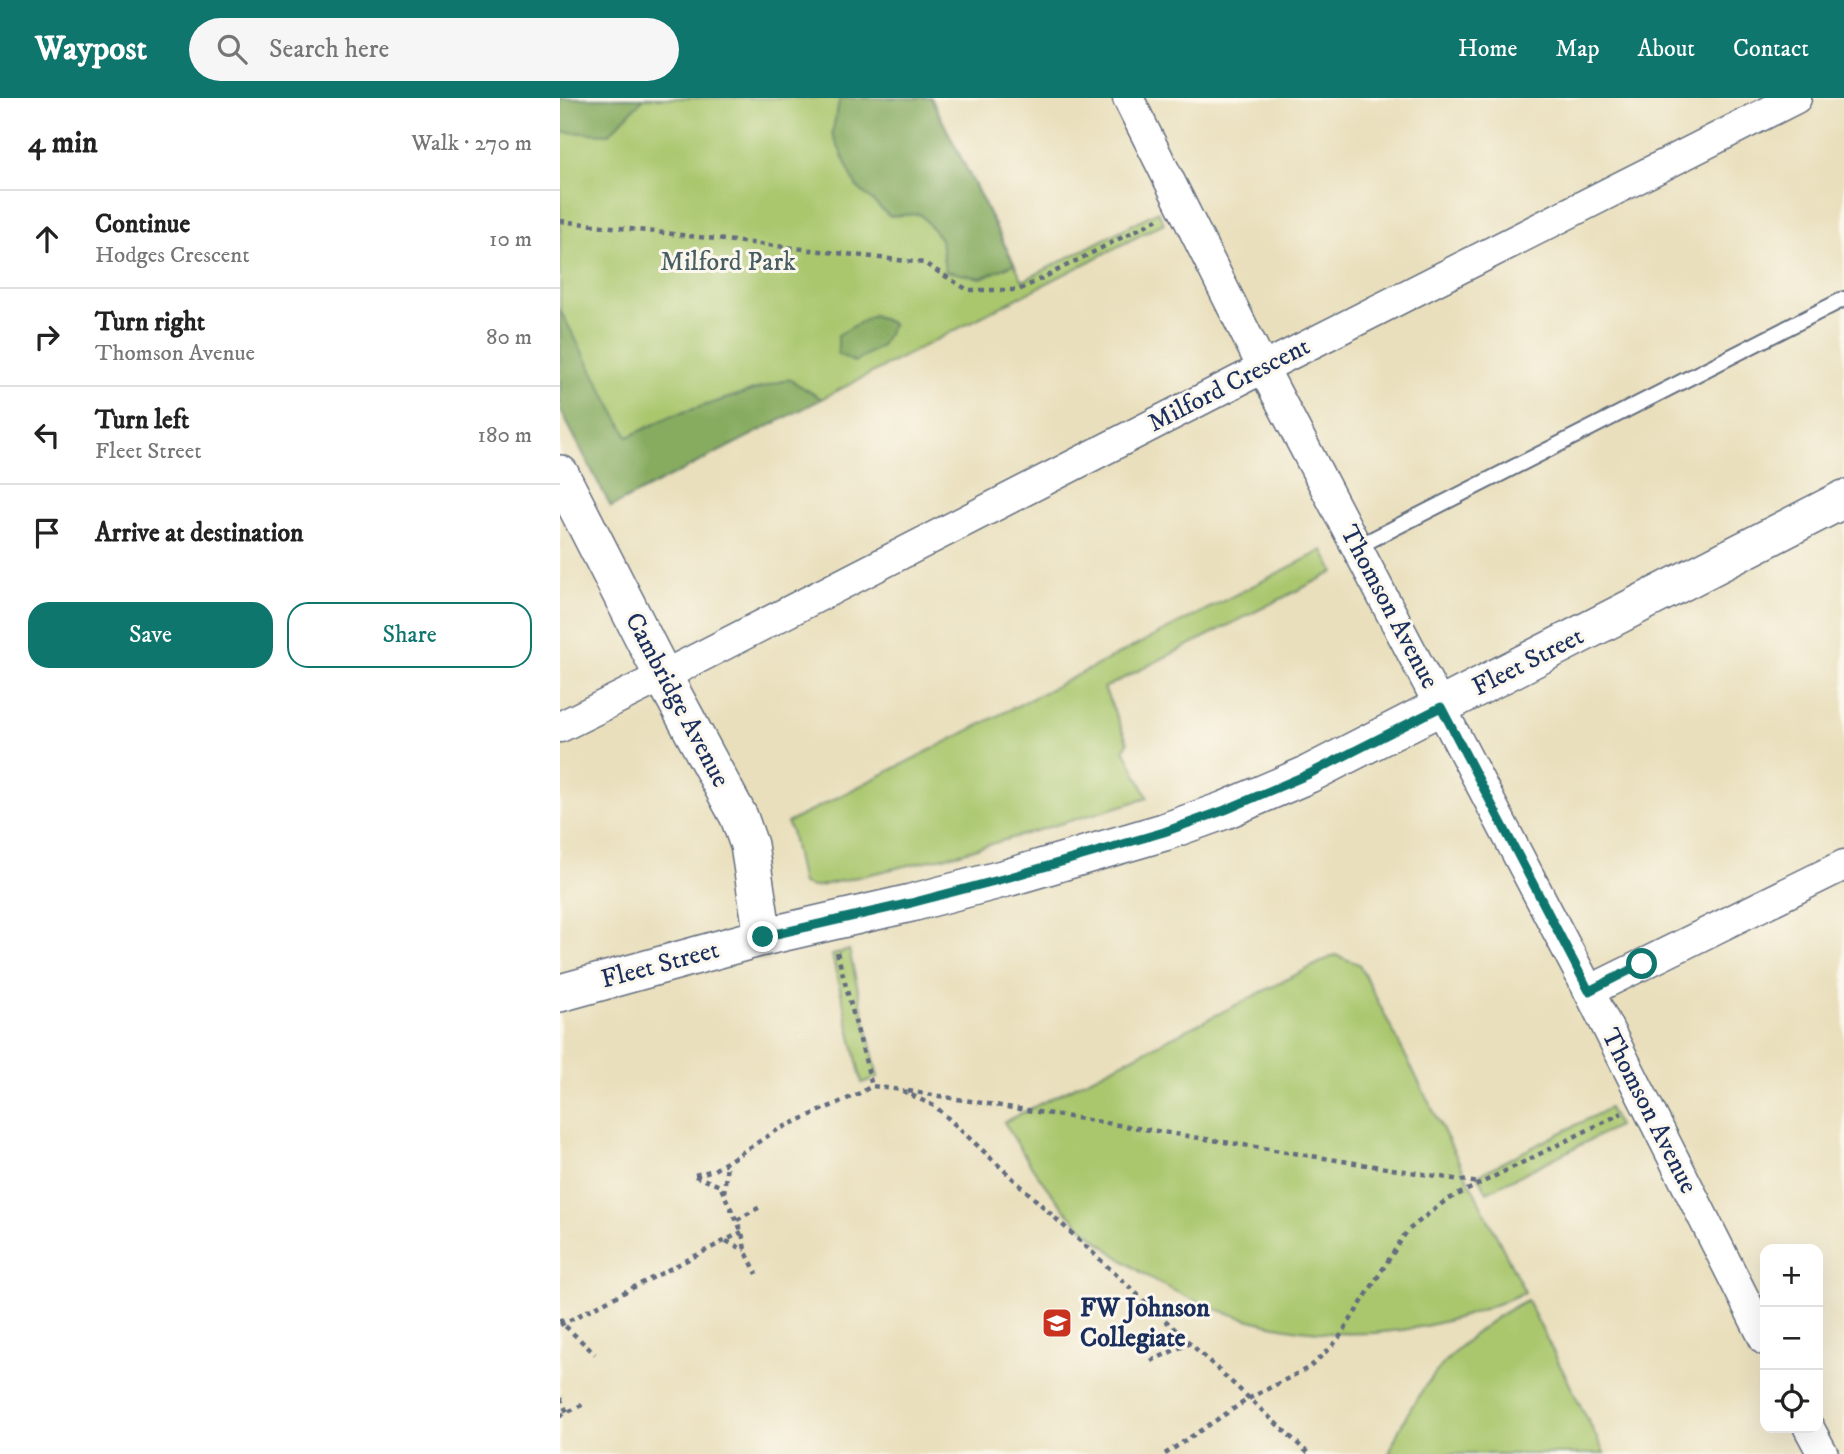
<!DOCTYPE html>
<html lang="en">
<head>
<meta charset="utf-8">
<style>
	:root { --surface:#fff; --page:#f6f6f6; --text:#222; --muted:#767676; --line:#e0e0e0; --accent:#0f766e }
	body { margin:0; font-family:"IM FELL DW Pica",serif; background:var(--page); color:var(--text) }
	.controls { position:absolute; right:21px; bottom:21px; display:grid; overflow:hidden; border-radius:14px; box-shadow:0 7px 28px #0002 }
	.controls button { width:63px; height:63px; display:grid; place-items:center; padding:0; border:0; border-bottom:2px solid var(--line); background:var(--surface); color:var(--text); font:35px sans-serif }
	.stop { position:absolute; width:21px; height:21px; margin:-16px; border:5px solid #0f766e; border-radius:50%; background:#fff }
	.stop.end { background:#0f766e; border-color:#fff; box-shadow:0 2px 7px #0008 }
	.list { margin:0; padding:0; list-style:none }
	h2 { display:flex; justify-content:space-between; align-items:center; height:91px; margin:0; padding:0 28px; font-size:30px }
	h2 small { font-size:23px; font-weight:400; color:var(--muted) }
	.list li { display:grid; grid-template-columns:46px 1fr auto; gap:21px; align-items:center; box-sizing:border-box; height:98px; padding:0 28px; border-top:2px solid var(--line) }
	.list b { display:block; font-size:26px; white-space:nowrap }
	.list p { margin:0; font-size:23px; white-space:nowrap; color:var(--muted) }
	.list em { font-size:23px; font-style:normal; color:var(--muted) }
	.actions { display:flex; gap:14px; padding:21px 28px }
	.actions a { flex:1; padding:16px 0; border:2px solid var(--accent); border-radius:21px; text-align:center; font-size:24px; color:var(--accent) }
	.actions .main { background:var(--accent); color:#fff }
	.icon { flex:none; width:38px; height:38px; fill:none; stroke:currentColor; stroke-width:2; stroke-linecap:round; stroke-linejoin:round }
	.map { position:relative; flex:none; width:1284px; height:1356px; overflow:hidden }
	header { display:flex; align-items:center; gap:42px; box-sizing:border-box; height:98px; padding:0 35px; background:var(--accent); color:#fff }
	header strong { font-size:33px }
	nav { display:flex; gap:38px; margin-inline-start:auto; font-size:24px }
	.search { width:490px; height:63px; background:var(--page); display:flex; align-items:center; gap:18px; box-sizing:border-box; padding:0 24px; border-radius:38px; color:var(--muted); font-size:26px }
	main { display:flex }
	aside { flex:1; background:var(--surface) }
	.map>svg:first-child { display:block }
	.green { fill:#aac76e; stroke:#627b66; stroke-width:2 }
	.forest { fill:#87ac61; stroke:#516e60; stroke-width:2 }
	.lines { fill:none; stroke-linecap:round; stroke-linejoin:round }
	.service-casing { stroke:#636d7f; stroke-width:18 }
	.minor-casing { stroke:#636d7f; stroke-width:33 }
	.tertiary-casing { stroke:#636d7f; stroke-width:40 }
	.path { stroke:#636d7f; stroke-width:4.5; stroke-dasharray:5 5; stroke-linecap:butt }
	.service { stroke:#fff; stroke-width:14 }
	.minor { stroke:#fff; stroke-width:30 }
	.tertiary { stroke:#fff; stroke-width:37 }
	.route { stroke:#0f766e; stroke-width:9 }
	.labels { text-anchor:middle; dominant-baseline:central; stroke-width:6; stroke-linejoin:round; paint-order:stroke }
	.park-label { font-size:26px; fill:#465d63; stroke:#fbf7ec }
	.street-label { font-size:26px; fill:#1b2f5e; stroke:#fbf7ec }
	.poi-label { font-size:26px; font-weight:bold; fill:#1b2f5e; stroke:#fbf7ec; text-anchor:start }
</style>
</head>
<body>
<header>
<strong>Waypost</strong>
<div class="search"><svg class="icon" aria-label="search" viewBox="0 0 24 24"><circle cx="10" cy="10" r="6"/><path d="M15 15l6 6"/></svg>Search here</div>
<nav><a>Home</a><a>Map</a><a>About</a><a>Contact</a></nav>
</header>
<main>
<aside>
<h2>4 min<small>Walk · 270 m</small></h2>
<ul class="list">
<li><svg class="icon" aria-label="ahead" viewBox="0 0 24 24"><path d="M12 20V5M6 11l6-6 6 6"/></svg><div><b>Continue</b><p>Hodges Crescent</p></div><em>10 m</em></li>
<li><svg class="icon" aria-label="right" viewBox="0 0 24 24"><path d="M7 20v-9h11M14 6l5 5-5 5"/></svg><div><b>Turn right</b><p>Thomson Avenue</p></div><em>80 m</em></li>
<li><svg class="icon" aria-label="left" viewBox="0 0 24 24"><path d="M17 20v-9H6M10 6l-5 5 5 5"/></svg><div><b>Turn left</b><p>Fleet Street</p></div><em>180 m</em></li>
<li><svg class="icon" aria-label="arrive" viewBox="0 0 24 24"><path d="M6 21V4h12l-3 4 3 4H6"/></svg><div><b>Arrive at destination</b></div></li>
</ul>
<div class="actions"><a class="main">Save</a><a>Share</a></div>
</aside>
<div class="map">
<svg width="1284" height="1356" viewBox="0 0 1284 1356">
	<rect width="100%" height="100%" fill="#fbf7ec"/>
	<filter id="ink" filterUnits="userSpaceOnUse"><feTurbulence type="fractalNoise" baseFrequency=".0143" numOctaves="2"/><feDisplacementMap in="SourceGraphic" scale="14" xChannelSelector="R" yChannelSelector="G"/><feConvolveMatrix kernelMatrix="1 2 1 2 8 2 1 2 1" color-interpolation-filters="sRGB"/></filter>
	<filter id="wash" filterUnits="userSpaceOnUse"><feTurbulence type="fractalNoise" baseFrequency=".00686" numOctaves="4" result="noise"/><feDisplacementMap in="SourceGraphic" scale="28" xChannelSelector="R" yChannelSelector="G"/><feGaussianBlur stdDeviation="1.57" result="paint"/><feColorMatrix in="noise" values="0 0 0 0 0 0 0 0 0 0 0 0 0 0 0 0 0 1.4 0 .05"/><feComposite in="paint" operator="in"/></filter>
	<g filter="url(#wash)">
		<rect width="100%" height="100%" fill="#e9dfbc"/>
		<g class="green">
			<polygon points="0,0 371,0 463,183 598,113 604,125 51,409 0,311"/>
			<polygon points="763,452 774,474 544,590 568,645 564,651 588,700 397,756 259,788 252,789 242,786 231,733 227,725"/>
			<polygon points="289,852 318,979 302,985 272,857"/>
			<path d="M775,857L799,866L965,1194C941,1205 916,1215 890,1222C759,1259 613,1218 516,1123C486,1093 465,1059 444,1024Z"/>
			<polygon points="1049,1010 1058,1028 927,1094 918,1077"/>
			<path d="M967,1202L1045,1356H829C853,1290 904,1233 967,1202Z"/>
		</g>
		<g class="forest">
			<polygon points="0,0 84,0 49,36 0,34"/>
			<polygon points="280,0 371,0 454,166 421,180 385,173 381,141 360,116 329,118 296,88 272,35"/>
			<polygon points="0,212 68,339 111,318 229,281 262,301 51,409 0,311"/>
			<polygon points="313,217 333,226 321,248 294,264 278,256 278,237"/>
		</g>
	</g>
	<g filter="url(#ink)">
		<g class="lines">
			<g class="service-casing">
				<polyline id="service" points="797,449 1284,201"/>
			</g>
			<g class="minor-casing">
				<g id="minor">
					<polyline points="568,0 703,270 1029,893 1205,1242"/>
					<polyline points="0,629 103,578 703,270 1236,0"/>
					<polyline points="1029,893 1284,767"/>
					<polyline points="1249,1330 1263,1356"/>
				</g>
			</g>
			<g class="tertiary-casing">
				<g id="tertiary">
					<polyline points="0,376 103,578 179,719 189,747 203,839"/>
					<polyline points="0,895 203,839 351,805 450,779 604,734 665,712 749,676 1284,401"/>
				</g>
			</g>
			<g class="path">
				<polyline points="0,123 364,165 408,192 459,192 600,120"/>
				<polyline points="277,854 312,988"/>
				<polyline points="348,993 919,1085"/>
				<polyline points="135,1077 154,1072 219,1031 296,997 312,988 341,992 376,1009 749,1356"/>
				<polyline points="135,1078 160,1088 182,1134 185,1152 197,1176"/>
				<polyline points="164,1095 167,1065"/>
				<polyline points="177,1122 200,1109"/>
				<polyline points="166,1143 185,1152"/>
				<polyline points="0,1220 3,1226 35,1256"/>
				<polyline points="0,1227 182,1134"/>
				<polyline points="591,1263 630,1245"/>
				<polyline points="0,1300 7,1314"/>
				<polyline points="0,1318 24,1306"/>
				<polyline points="605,1356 690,1300 750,1269 777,1243 847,1133 885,1103 1062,1015"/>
			</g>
			<use href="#service" class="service"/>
			<use href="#minor" class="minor"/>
			<use href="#tertiary" class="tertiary"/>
		</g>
	</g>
	<g class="lines" filter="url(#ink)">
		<polyline class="route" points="203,839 351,805 450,779 604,734 665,712 749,676 881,609 1029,893 1082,866"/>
	</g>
	<defs>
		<g id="school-square" transform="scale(1.575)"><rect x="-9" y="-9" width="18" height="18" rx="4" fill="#c8321e" stroke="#fbf7ec"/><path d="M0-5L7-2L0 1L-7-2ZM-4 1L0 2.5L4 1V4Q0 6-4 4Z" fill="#fff"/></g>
	</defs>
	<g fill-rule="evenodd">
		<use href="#school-square" x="497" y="1225"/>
	</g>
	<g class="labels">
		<g class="park-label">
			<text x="168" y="164">Milford Park</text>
		</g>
		<g class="street-label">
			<text transform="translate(669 287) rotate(-27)">Milford Crescent</text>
			<text transform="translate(829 509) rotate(62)">Thomson Avenue</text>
			<text transform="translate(968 564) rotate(-27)">Fleet Street</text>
			<text transform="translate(117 602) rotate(62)">Cambridge Avenue</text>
			<text transform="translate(100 867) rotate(-15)">Fleet Street</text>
			<text transform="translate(1089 1013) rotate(63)">Thomson Avenue</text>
		</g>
		<g class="poi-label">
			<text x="520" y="1210">FW Johnson<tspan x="520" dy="30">Collegiate</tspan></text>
		</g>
	</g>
</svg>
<div class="controls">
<button>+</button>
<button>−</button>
<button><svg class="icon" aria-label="locate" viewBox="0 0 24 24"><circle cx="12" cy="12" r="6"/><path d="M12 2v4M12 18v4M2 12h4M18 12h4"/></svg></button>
</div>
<div class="stop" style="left:1082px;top:866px"></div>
<div class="stop end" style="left:203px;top:839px"></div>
</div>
</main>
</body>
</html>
